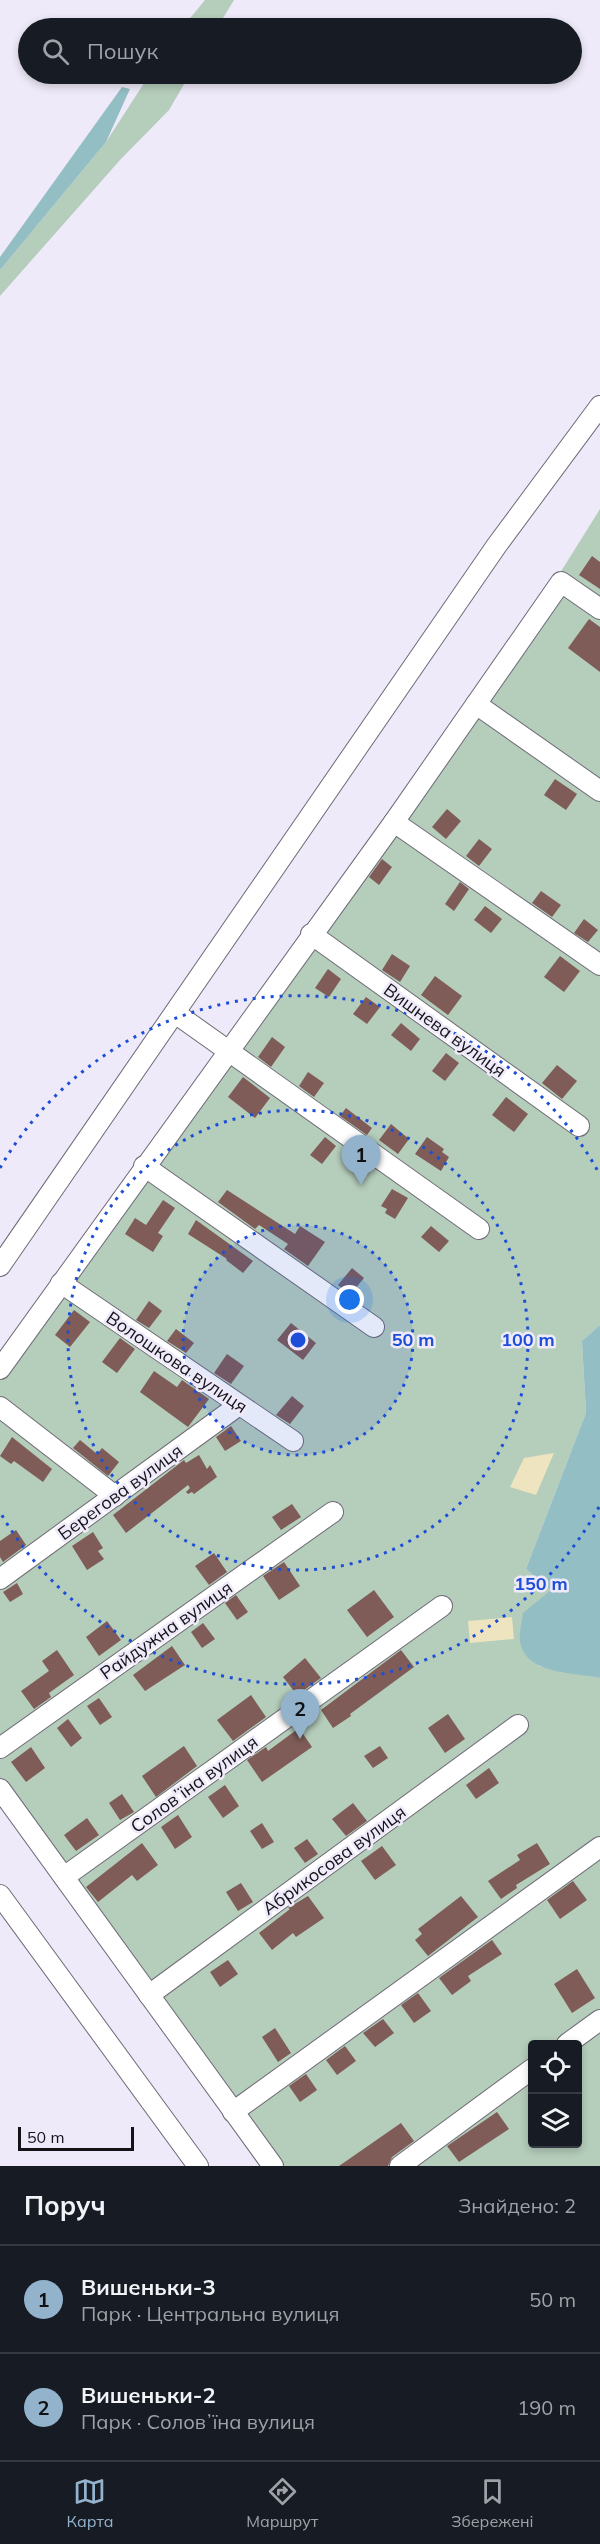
<!DOCTYPE html>
<html lang="uk">
<head>
<meta charset="utf-8">
<style>
	:root { --surface:#171b24; --page:#20242c; --text:#f1f3f6; --muted:#9ea1a6; --line:#363941; --accent:#93b2cc }
	body { margin:0; font-family:Mulish,sans-serif; background:var(--page); color:var(--text) }
	.controls { position:absolute; right:18px; bottom:18px; display:grid; overflow:hidden; border-radius:6px; box-shadow:0 3px 9px #0003 }
	.controls button { width:54px; height:54px; display:grid; place-items:center; padding:0; border:0; border-bottom:2px solid var(--line); background:var(--surface); color:var(--text); font:30px sans-serif }
	.scale { position:absolute; left:18px; bottom:15px; width:116px; box-sizing:border-box; padding-left:6px; border:3px solid #141217; border-top:0; font-size:16px; line-height:21px; white-space:nowrap; color:#141217; -webkit-text-stroke:4px #efeaf9; paint-order:stroke }
	.you { position:absolute; left:350px; top:1300px; width:21px; height:21px; margin:-15px; border:4px solid #fff; border-radius:50%; background:#1a73e8; box-shadow:0 0 0 9px #1a73e833 }
	.badge { display:grid; place-items:center; width:39px; height:39px; border-radius:50%; background:var(--accent); color:#111; font-size:20px; font-weight:700 }
	.pin { position:absolute; translate:-50% -50px; filter:drop-shadow(0 2px 3px #0008) }
	.pin::after { content:''; position:absolute; top:32px; width:21px; height:18px; background:inherit; clip-path:polygon(0 0,100% 0,50% 100%) }
	.list { margin:0; padding:0; list-style:none }
	h2 { display:flex; justify-content:space-between; align-items:center; height:78px; margin:0; padding:0 24px; font-size:26px }
	h2 small { font-size:20px; font-weight:400; color:var(--muted) }
	.list li { display:grid; grid-template-columns:39px 1fr auto; gap:18px; align-items:center; box-sizing:border-box; height:108px; padding:0 24px; border-top:2px solid var(--line) }
	.list b { display:block; font-size:22px; white-space:nowrap }
	.list p { margin:0; font-size:20px; white-space:nowrap; color:var(--muted) }
	.list em { font-size:20px; font-style:normal; color:var(--muted) }
	.icon { flex:none; width:33px; height:33px; fill:none; stroke:currentColor; stroke-width:2; stroke-linecap:round; stroke-linejoin:round }
	.map { position:relative; flex:none; width:600px; height:2166px; overflow:hidden }
	.search { position:absolute; background:var(--surface); box-shadow:0 3px 9px #0003; left:18px; right:18px; top:18px; height:66px; display:flex; align-items:center; gap:15px; box-sizing:border-box; padding:0 21px; border-radius:33px; color:var(--muted); font-size:22px }
	.sheet { height:294px; background:var(--surface) }
	nav { display:flex; justify-content:space-around; align-items:center; box-sizing:border-box; height:84px; border-top:2px solid var(--line); background:var(--surface); font-size:16px; color:var(--muted) }
	nav a { display:grid; justify-items:center; gap:3px }
	nav .on { color:var(--accent) }
	.map>svg:first-child { display:block }
	.green { fill:#b5cdbb; fill-rule:evenodd }
	.sand { fill:#eee4bf }
	.water { fill:#92bec4 }
	.building { fill:#7f5c57 }
	.lines { fill:none; stroke-linecap:round; stroke-linejoin:round }
	.minor-casing { stroke:#6f6b77; stroke-width:22 }
	.minor { stroke:#fff; stroke-width:20 }
	.ring { fill:none; stroke:#1d4ed8; stroke-width:3; stroke-dasharray:3 6 }
	.labels { text-anchor:middle; dominant-baseline:central; stroke-width:5; stroke-linejoin:round; paint-order:stroke }
	.street-label { font-size:18px; fill:#141217; stroke:#efeaf9 }
	.centre { fill:#1d4ed8; stroke:#efeaf9; stroke-width:3 }
	.ring-label { font-size:18px; text-anchor:middle; font-weight:bold; fill:#1d4ed8; stroke:#efeaf9; stroke-width:5; stroke-linejoin:round; paint-order:stroke }
</style>
</head>
<body>
<div class="map">
<svg width="600" height="2166" viewBox="0 0 600 2166">
	<rect width="100%" height="100%" fill="#efeaf9"/>
	<g class="green">
		<polygon points="205,0 234,0 217,28 182,28"/>
		<polygon points="150,74 190,74 169,110 120,160 0,296 0,270 106,142"/>
		<path d="M600,509V1325L582,1341L586,1413L526,1569L551,1590L541,1600L539,1666L600,1678V2166H259L0,1800V1357L560,573ZM532,2044H578V2144H532Z"/>
	</g>
	<g class="sand">
		<polygon points="554,1453 536,1495 510,1487 524,1458"/>
		<polygon points="512,1617 514,1639 470,1643 468,1621"/>
	</g>
	<g class="water">
		<polygon points="122,87 130,89 106,142 0,270 0,257"/>
		<path d="M600,1325V1678C574,1672 525,1675 520,1641C519,1633 522,1621 523,1613L551,1590L526,1569L586,1413L582,1341Z"/>
	</g>
	<g class="building">
		<polygon points="592,556 600,562 600,589 579,575"/>
		<polygon points="589,619 600,627 600,672 568,648"/>
		<polygon points="555,779 577,794 566,810 544,795"/>
		<polygon points="447,809 461,821 446,839 432,827"/>
		<polygon points="479,839 492,849 479,866 466,856"/>
		<polygon points="382,859 392,867 379,885 369,877"/>
		<polygon points="460,882 469,889 454,911 445,904"/>
		<polygon points="541,891 561,905 552,917 532,903"/>
		<polygon points="485,906 502,919 491,933 474,920"/>
		<polygon points="584,919 598,930 588,942 574,933"/>
		<polygon points="392,954 410,966 400,982 382,970"/>
		<polygon points="560,956 580,971 564,992 544,977"/>
		<polygon points="328,969 341,979 329,997 315,988"/>
		<polygon points="435,976 462,996 448,1015 421,995"/>
		<polygon points="366,997 380,1007 367,1024 353,1014"/>
		<polygon points="401,1023 420,1039 411,1051 391,1035"/>
		<polygon points="272,1037 285,1047 271,1067 258,1057"/>
		<polygon points="446,1053 459,1063 445,1081 432,1071"/>
		<polygon points="557,1065 577,1081 562,1099 542,1083"/>
		<polygon points="308,1072 324,1083 314,1097 299,1086"/>
		<polygon points="243,1077 270,1098 255,1118 228,1097"/>
		<polygon points="506,1097 528,1114 514,1132 492,1115"/>
		<polygon points="346,1108 372,1128 367,1135 340,1116"/>
		<polygon points="391,1124 409,1139 398,1154 379,1140"/>
		<polygon points="325,1137 336,1146 322,1164 310,1155"/>
		<polygon points="427,1137 444,1149 442,1152 449,1157 441,1171 415,1154"/>
		<polygon points="392,1189 408,1198 395,1219 385,1213 387,1209 381,1206"/>
		<polygon points="227,1190 295,1234 300,1226 325,1242 308,1266 284,1249 288,1244 259,1225 255,1229 218,1202"/>
		<polygon points="163,1200 175,1208 158,1233 163,1236 153,1252 125,1234 135,1218 146,1225"/>
		<polygon points="196,1220 253,1261 243,1273 226,1260 227,1259 188,1234"/>
		<polygon points="431,1226 449,1241 439,1252 421,1237"/>
		<polygon points="352,1268 364,1278 350,1295 338,1285"/>
		<polygon points="149,1301 162,1311 149,1328 136,1320"/>
		<polygon points="74,1310 90,1322 70,1347 55,1335"/>
		<polygon points="291,1323 316,1343 303,1360 277,1340"/>
		<polygon points="176,1329 194,1343 186,1353 167,1341"/>
		<polygon points="120,1338 135,1349 117,1373 102,1362"/>
		<polygon points="227,1354 244,1366 231,1384 214,1373"/>
		<polygon points="154,1371 177,1387 182,1380 209,1399 188,1427 140,1392"/>
		<polygon points="292,1396 304,1406 290,1424 276,1415"/>
		<polygon points="231,1426 241,1441 225,1451 216,1437"/>
		<polygon points="12,1437 52,1469 43,1482 14,1461 11,1464 0,1456"/>
		<polygon points="80,1440 97,1454 102,1448 119,1462 108,1476 73,1448"/>
		<polygon points="199,1455 207,1469 210,1465 217,1477 194,1494 192,1492 188,1494 186,1492 190,1488 188,1485 126,1533 113,1515 184,1460 186,1463"/>
		<polygon points="292,1504 301,1517 281,1530 272,1517"/>
		<polygon points="16,1530 26,1545 3,1562 0,1557 0,1541"/>
		<polygon points="93,1532 103,1548 98,1551 104,1559 87,1570 72,1546"/>
		<polygon points="214,1553 227,1572 209,1585 195,1566"/>
		<polygon points="284,1562 300,1586 279,1600 263,1576"/>
		<polygon points="17,1583 23,1594 10,1602 3,1592"/>
		<polygon points="374,1590 394,1617 367,1637 347,1610"/>
		<polygon points="236,1595 248,1612 237,1620 225,1603"/>
		<polygon points="107,1621 121,1640 99,1656 86,1637"/>
		<polygon points="203,1623 215,1639 202,1648 191,1632"/>
		<polygon points="172,1646 185,1665 145,1691 133,1675"/>
		<polygon points="57,1650 74,1675 49,1693 51,1697 34,1709 21,1691 49,1671 42,1661"/>
		<polygon points="401,1650 414,1667 350,1714 351,1716 333,1728 321,1710"/>
		<polygon points="305,1658 321,1678 297,1695 283,1677"/>
		<polygon points="251,1695 266,1717 233,1741 217,1720"/>
		<polygon points="99,1698 112,1717 100,1725 87,1706"/>
		<polygon points="448,1714 465,1739 445,1753 428,1728"/>
		<polygon points="68,1719 82,1738 71,1747 57,1728"/>
		<polygon points="299,1728 312,1747 262,1782 247,1760 266,1747 268,1751"/>
		<polygon points="184,1746 197,1766 156,1797 142,1776"/>
		<polygon points="380,1746 388,1758 373,1768 364,1756"/>
		<polygon points="31,1747 45,1768 26,1782 11,1762"/>
		<polygon points="489,1768 499,1783 476,1799 466,1785"/>
		<polygon points="225,1785 239,1806 223,1818 208,1797"/>
		<polygon points="122,1794 134,1812 120,1820 109,1803"/>
		<polygon points="353,1803 367,1821 346,1836 332,1819"/>
		<polygon points="178,1815 192,1837 175,1849 161,1827"/>
		<polygon points="87,1818 99,1835 76,1851 64,1835"/>
		<polygon points="262,1823 274,1842 262,1849 250,1831"/>
		<polygon points="307,1839 318,1854 305,1863 294,1848"/>
		<polygon points="142,1843 158,1865 137,1881 132,1875 98,1902 86,1887"/>
		<polygon points="537,1843 550,1864 516,1885 517,1888 501,1899 488,1881 520,1860 517,1855"/>
		<polygon points="382,1846 396,1865 375,1880 361,1861"/>
		<polygon points="573,1881 587,1900 560,1919 547,1900"/>
		<polygon points="241,1883 253,1902 238,1911 226,1892"/>
		<polygon points="308,1896 324,1918 296,1937 293,1933 272,1950 259,1933 290,1909 288,1908"/>
		<polygon points="461,1896 478,1917 428,1956 415,1940 422,1934 418,1929"/>
		<polygon points="492,1940 502,1954 468,1976 471,1981 452,1995 439,1978"/>
		<polygon points="228,1960 238,1974 220,1987 210,1972"/>
		<polygon points="577,1969 595,1998 572,2013 554,1984"/>
		<polygon points="418,1993 431,2011 414,2023 401,2005"/>
		<polygon points="383,2019 394,2033 375,2047 363,2033"/>
		<polygon points="275,2028 291,2053 278,2062 262,2037"/>
		<polygon points="345,2046 356,2061 337,2075 326,2060"/>
		<polygon points="306,2074 317,2090 300,2102 289,2086"/>
		<polygon points="497,2112 509,2129 459,2162 447,2146"/>
		<polygon points="401,2123 414,2141 392,2157 388,2166 339,2166"/>
	</g>
	<g class="lines">
		<g class="minor-casing">
			<g id="minor">
				<polyline points="476,704 600,791"/>
				<polyline points="394,822 600,965"/>
				<polyline points="311,934 579,1126"/>
				<polyline points="175,1013 479,1229"/>
				<polyline points="144,1166 374,1327"/>
				<polyline points="0,1266 497,545 600,406"/>
				<polyline points="61,1283 293,1441"/>
				<polyline points="0,1369 394,822 561,582 600,609"/>
				<polyline points="0,1407 115,1496"/>
				<polyline points="0,1579 239,1405"/>
				<polyline points="0,1748 333,1512"/>
				<polyline points="0,1789 273,2166"/>
				<polyline points="64,1877 442,1606"/>
				<polyline points="0,1895 198,2166"/>
				<polyline points="149,1995 518,1725"/>
				<polyline points="567,2044 600,2020"/>
				<polyline points="233,2112 600,1847"/>
				<polyline points="400,2166 532,2069"/>
			</g>
		</g>
		<use href="#minor" class="minor"/>
	</g>
	<circle cx="298" cy="1340" r="115" fill="#1d4ed8" fill-opacity=".12"/>
	<g class="ring">
		<circle cx="298" cy="1340" r="115"/>
		<circle cx="298" cy="1340" r="230"/>
		<path d="M599 1507A344 344 0 0 1 0 1512M0 1168A344 344 0 0 1 599 1173"/>
	</g>
	<g class="labels">
		<g class="street-label">
			<text transform="translate(445 1030) rotate(36)">Вишнева вулиця</text>
			<text transform="translate(177 1362) rotate(34)">Волошкова вулиця</text>
			<text transform="translate(120 1492) rotate(-36)">Берегова вулиця</text>
			<text transform="translate(166 1630) rotate(-35)">Райдужна вулиця</text>
			<text transform="translate(194 1784) rotate(-36)">Соловʼїна вулиця</text>
			<text transform="translate(334 1860) rotate(-36)">Абрикосова вулиця</text>
		</g>
	</g>
	<circle cx="298" cy="1340" r="9" class="centre"/>
	<g class="ring-label">
		<text x="413" y="1346">50 m</text>
		<text x="528" y="1346">100 m</text>
		<text x="541" y="1590">150 m</text>
	</g>
</svg>
<div class="controls">
<button><svg class="icon" aria-label="locate" viewBox="0 0 24 24"><circle cx="12" cy="12" r="6"/><path d="M12 2v4M12 18v4M2 12h4M18 12h4"/></svg></button>
<button><svg class="icon" aria-label="layers" viewBox="0 0 24 24"><path d="M12 4l9 5-9 5-9-5zM3 14l9 5 9-5"/></svg></button>
</div>
<div class="scale">50 m</div>
<div class="you"></div>
<div class="pin badge" style="left:361px;top:1185px">1</div>
<div class="pin badge" style="left:300px;top:1739px">2</div>
<div class="search"><svg class="icon" aria-label="search" viewBox="0 0 24 24"><circle cx="10" cy="10" r="6"/><path d="M15 15l6 6"/></svg>Пошук</div>
</div>
<section class="sheet">
<h2>Поруч<small>Знайдено: 2</small></h2>
<ul class="list">
<li><span class="badge">1</span><div><b>Вишеньки-3</b><p>Парк · Центральна вулиця</p></div><em>50 m</em></li>
<li><span class="badge">2</span><div><b>Вишеньки-2</b><p>Парк · Соловʼїна вулиця</p></div><em>190 m</em></li>
</ul>
</section>
<nav>
<a class="on"><svg class="icon" aria-label="map" viewBox="0 0 24 24"><path d="M3 6l6-2 6 2 6-2v14l-6 2-6-2-6 2zM9 4v14M15 6v14"/></svg>Карта</a>
<a><svg class="icon" aria-label="directions" viewBox="0 0 24 24"><path d="M12 3l9 9-9 9-9-9zM9 14v-3h6M13 9l2 2-2 2"/></svg>Маршрут</a>
<a><svg class="icon" aria-label="saved" viewBox="0 0 24 24"><path d="M7 4h10v16l-5-4-5 4z"/></svg>Збережені</a>
</nav>
</body>
</html>
